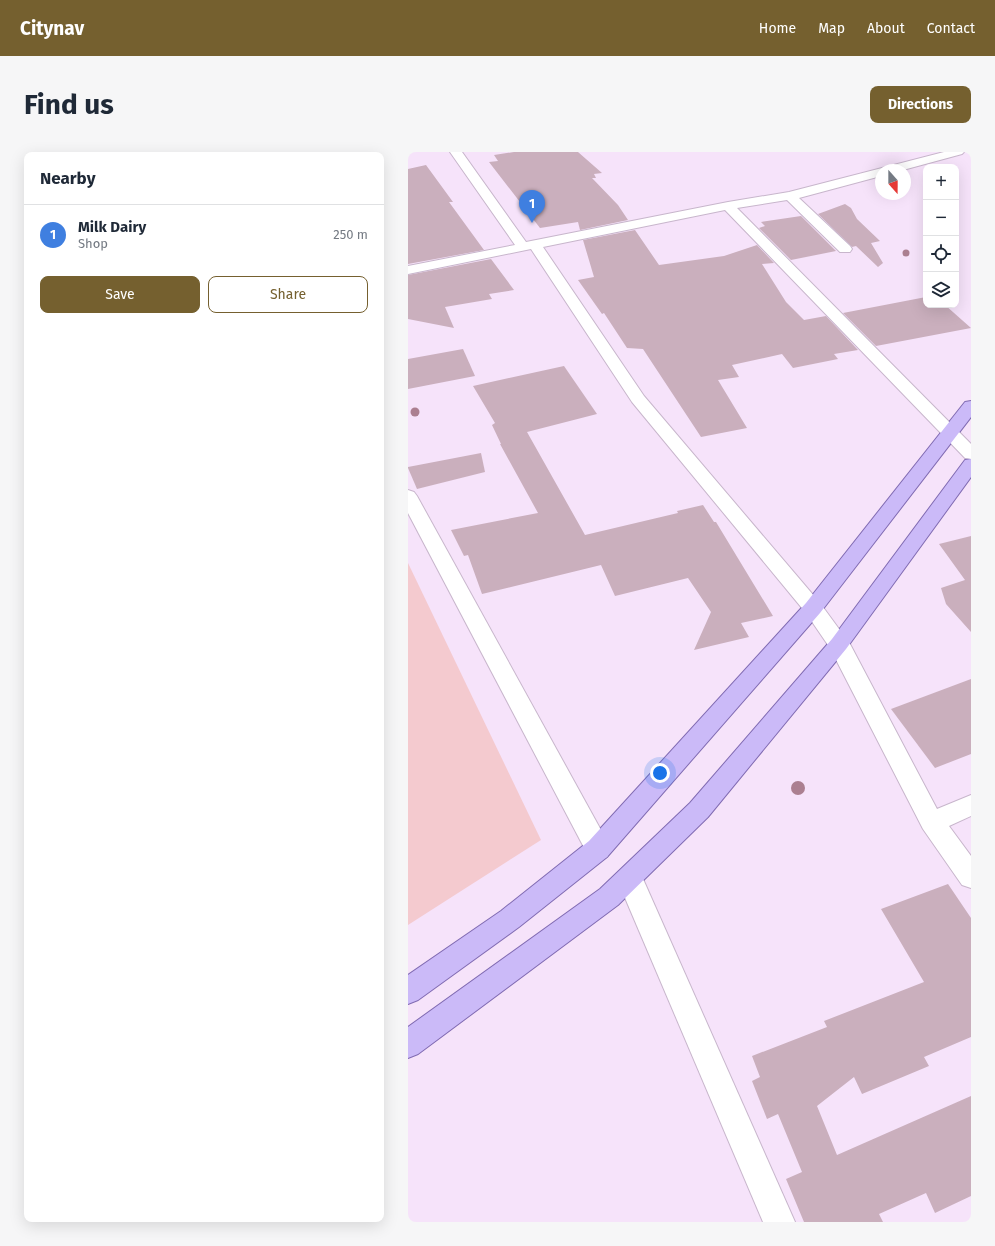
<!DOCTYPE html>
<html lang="en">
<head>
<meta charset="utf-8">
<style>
	:root { --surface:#fff; --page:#f6f6f7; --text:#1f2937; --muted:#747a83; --line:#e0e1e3; --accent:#75602f }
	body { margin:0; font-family:"Fira Sans",sans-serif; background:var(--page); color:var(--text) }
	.controls { position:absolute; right:12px; top:12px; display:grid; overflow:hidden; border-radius:8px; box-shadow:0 4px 16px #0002 }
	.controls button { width:36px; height:36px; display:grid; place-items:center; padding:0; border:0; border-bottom:1px solid var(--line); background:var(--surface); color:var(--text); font:20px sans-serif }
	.compass { position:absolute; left:467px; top:12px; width:36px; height:36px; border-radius:50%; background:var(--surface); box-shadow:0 4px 16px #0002; rotate:159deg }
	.you { position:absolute; left:252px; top:621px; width:14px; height:14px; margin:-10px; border:3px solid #fff; border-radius:50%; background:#1a73e8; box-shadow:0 0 0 6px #1a73e833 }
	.badge { display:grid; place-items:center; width:26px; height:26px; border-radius:50%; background:var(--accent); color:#fff; font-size:13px; font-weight:700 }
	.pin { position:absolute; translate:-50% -33px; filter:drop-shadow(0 1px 2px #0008) }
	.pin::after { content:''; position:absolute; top:21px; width:14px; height:12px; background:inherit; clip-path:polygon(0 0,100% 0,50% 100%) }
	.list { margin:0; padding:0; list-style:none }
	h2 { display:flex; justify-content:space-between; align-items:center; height:52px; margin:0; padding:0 16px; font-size:17px }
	h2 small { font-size:13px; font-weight:400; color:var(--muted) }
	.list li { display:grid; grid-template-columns:26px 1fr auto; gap:12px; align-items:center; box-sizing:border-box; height:60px; padding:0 16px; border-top:1px solid var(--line) }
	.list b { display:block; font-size:15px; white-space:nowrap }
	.list p { margin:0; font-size:13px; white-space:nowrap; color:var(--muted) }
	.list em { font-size:13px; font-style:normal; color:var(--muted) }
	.actions { display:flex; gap:8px; padding:12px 16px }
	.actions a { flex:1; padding:9px 0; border:1px solid var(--accent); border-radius:8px; text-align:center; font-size:14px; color:var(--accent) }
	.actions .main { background:var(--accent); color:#fff }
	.icon { flex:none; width:22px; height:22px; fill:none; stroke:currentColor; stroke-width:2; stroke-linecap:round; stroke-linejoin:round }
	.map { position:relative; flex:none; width:563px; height:1070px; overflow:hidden; border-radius:8px }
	header { display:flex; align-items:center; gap:24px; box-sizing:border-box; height:56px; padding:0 20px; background:var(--accent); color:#fff }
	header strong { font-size:19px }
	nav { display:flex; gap:22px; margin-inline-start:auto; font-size:14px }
	.intro { display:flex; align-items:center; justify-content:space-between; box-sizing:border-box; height:96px; padding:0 24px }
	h1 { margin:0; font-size:28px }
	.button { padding:10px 18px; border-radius:8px; background:var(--accent); color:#fff; font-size:14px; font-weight:700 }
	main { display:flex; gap:24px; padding:0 24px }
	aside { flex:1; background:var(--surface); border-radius:8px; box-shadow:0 4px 16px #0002 }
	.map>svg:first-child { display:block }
	.green { fill:#f4cacf }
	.building { fill:#caafbd }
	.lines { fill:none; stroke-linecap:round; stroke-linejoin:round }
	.minor-casing { stroke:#c8b6cc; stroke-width:2 }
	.major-casing { stroke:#816bb2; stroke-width:2 }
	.minor { fill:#fff; fill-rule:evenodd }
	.major { fill:#cbbaf8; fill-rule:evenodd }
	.tree { fill:#ab7f90 }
</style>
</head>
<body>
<header>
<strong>Citynav</strong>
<nav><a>Home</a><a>Map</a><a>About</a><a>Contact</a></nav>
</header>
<div class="intro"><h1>Find us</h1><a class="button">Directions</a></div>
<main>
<aside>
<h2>Nearby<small></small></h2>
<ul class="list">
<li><span class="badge" style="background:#3f7fe0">1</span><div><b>Milk Dairy</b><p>Shop</p></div><em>250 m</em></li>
</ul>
<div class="actions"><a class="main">Save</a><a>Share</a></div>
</aside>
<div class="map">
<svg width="563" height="1070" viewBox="0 0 563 1070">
	<rect width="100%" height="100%" fill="#f6e3fa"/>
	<polygon class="green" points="0,411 133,688 0,773"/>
	<g class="building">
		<polygon points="106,0 170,0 194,21 186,22 188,26 184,26 210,53 220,68 172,78 170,70 132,76 81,10 90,9 86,3"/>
		<polygon points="18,13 45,50 41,50 76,98 0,112 0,17"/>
		<polygon points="437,52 443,56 449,67 472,89 463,91 475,111 470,115 448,94 444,95 410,62"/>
		<polygon points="393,64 428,99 383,108 351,76 357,74 353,70"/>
		<polygon points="227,78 251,113 316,104 349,93 366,111 354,112 378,150 396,168 418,164 450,198 426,202 430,207 385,216 374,202 324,213 331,225 310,228 339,276 293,285 235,197 219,196 196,161 194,162 170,128 186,125 175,88"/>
		<polygon points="83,107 106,138 81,142 84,147 37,155 46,176 0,167 0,123"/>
		<polygon points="518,145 518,153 537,153 563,176 468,194 435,161"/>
		<polygon points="55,197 67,224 0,237 0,207"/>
		<polygon points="156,214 189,262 119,280 177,383 270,361 269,359 295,353 306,370 308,370 365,464 333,471 341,485 286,498 303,460 280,426 207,444 193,413 74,442 60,403 56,404 43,378 130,361 92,292 93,292 84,273 87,271 65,234"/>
		<polygon points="73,301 77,320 9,337 0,316 0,315"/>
		<polygon points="563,384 563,480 538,452 533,436 557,428 531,392"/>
		<polygon points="563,527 563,602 527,616 483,557"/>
		<polygon points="540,732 563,766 563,885 516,905 521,914 454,942 446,925 409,954 429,1003 563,944 563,1044 527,1061 518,1041 471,1062 475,1070 396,1070 378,1027 394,1020 370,962 359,967 344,929 352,925 344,904 419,875 416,869 516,830 473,757"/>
	</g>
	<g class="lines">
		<g class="minor-casing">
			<g id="minor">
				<polygon points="42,0 54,0 118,90 320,50 381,40 536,0 556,0 554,2 495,18 473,18 473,24 391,46 442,94 444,97 442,100 432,100 379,48 329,56 563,292 563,307 557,306 317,58 135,95 236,244 412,451 442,492 529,657 563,643 563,664 541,674 563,704 563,736 554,733 515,677 422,496 398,461 224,250 123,97 0,122 0,114 107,93"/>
				<polygon points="0,338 6,340 9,344 199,689 203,697 199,705 190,708 181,705 0,361"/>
				<polygon points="222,716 231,719 235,727 387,1070 355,1070 209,727 213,719"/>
			</g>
		</g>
		<g class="major-casing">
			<g id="major">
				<polygon points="563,249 563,265 412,461 199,705 111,775 10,848 0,852 0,823 93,759 181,689 398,451 557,250"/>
				<polygon points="563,307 563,325 438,497 300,665 210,753 10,902 0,906 0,875 192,737 282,651 424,487 557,308"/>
			</g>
		</g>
		<use href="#minor" class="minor"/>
		<use href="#major" class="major"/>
	</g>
	<g class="tree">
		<circle cx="498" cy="101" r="3.5"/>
		<circle cx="7" cy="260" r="4.5"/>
		<circle cx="390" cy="636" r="7"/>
	</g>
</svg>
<div class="controls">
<button>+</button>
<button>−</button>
<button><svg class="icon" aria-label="locate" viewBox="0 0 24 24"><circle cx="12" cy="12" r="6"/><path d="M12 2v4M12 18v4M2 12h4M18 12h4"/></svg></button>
<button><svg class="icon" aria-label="layers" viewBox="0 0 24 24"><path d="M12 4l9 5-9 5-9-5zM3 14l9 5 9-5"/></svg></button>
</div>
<svg class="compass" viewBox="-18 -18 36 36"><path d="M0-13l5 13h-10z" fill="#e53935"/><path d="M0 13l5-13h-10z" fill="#747a83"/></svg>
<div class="you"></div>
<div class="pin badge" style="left:124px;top:71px;background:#3f7fe0">1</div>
</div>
</main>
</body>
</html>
